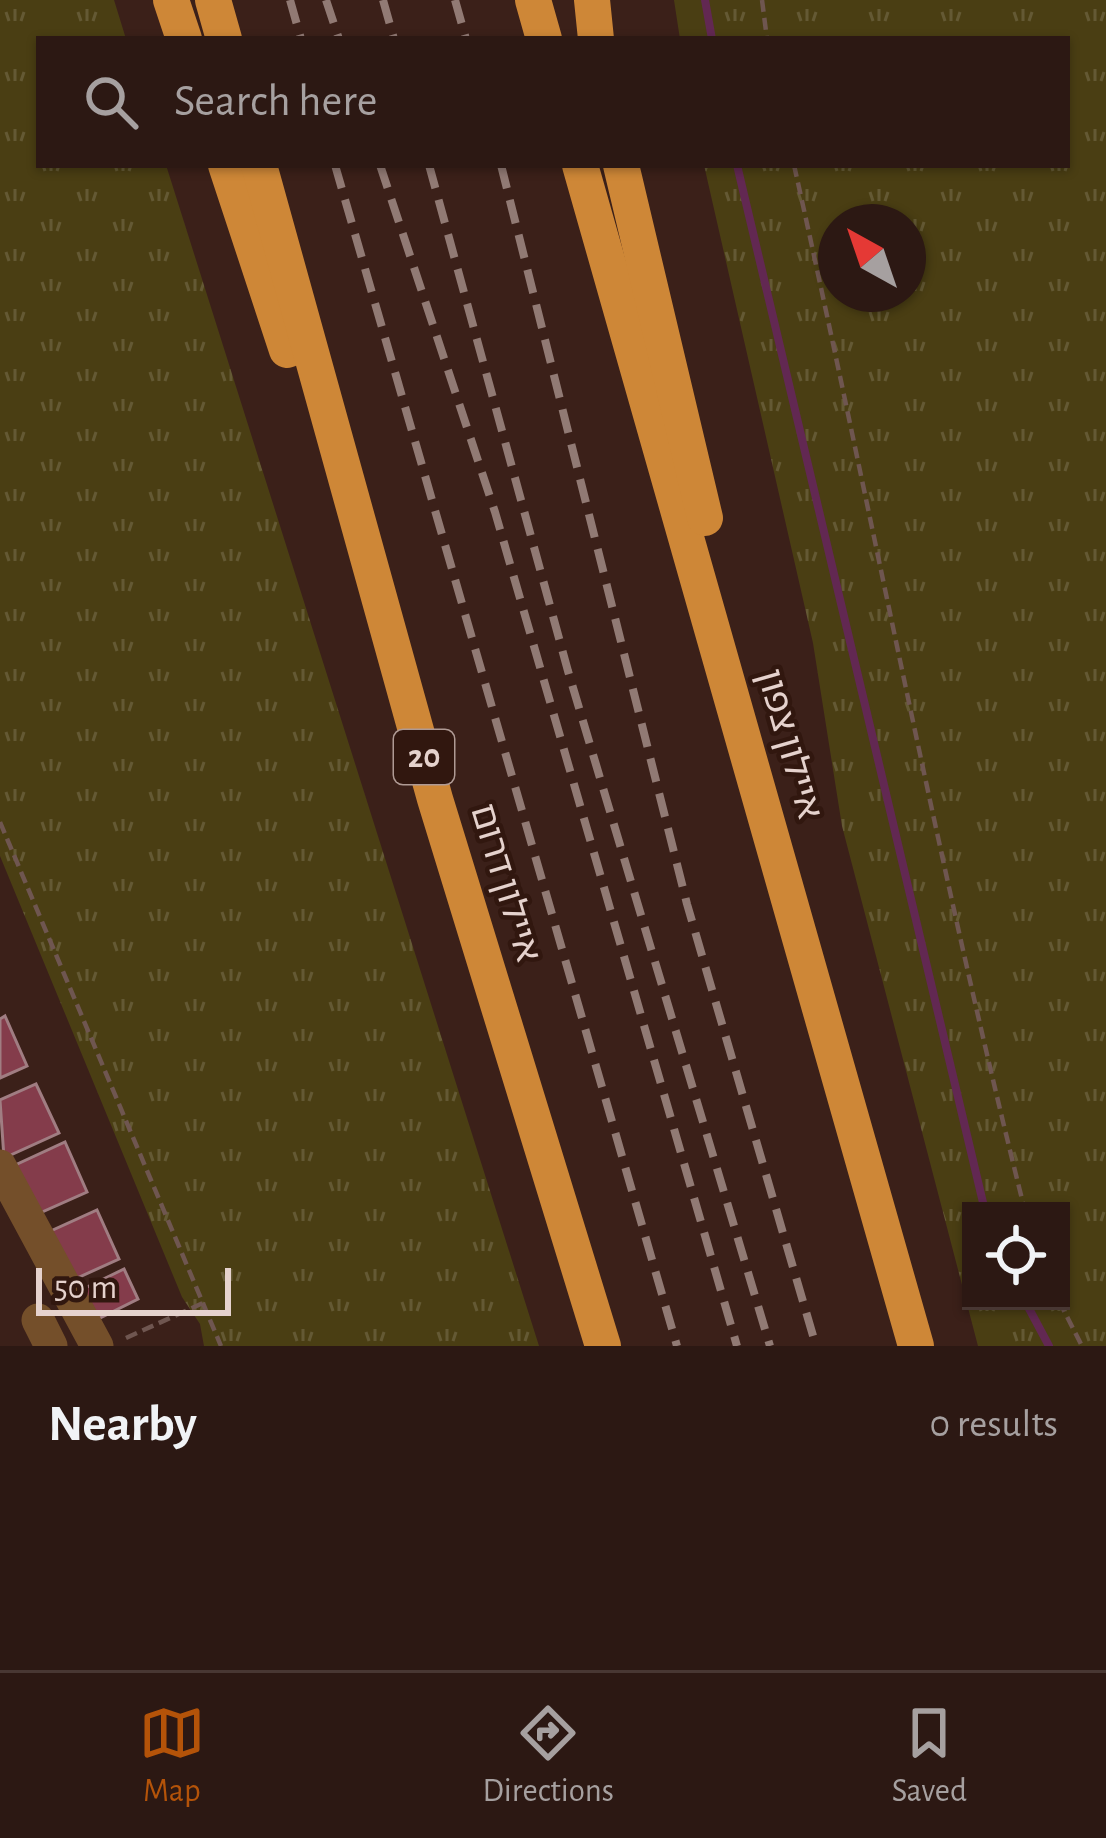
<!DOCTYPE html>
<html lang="en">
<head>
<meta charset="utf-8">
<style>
	:root { --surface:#2c1813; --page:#34211c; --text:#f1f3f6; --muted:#a6a0a0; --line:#483733; --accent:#b45309 }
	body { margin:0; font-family:"Alegreya Sans","Noto Sans Hebrew",sans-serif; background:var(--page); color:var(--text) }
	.controls { position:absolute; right:36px; bottom:36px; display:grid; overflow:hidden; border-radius:0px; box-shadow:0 3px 9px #0004 }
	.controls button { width:108px; height:108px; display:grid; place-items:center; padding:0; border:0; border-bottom:3px solid var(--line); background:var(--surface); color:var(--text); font:60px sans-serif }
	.compass { position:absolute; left:818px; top:204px; width:108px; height:108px; border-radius:50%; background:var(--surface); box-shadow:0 3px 9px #0004; rotate:320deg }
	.scale { position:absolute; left:36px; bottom:30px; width:195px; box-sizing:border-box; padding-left:12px; border:6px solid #e5d2cd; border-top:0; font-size:33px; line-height:42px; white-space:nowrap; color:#e5d2cd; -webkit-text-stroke:9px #31170f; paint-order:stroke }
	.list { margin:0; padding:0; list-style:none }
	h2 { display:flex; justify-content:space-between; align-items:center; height:156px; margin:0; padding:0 48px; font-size:51px }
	h2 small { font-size:39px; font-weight:400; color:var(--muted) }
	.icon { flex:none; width:66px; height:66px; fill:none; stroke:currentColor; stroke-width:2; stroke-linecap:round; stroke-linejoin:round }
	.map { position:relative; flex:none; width:1106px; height:1346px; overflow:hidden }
	.search { position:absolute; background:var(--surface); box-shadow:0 3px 9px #0004; left:36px; right:36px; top:36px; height:132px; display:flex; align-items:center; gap:30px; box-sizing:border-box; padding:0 42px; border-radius:0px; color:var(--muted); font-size:45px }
	.sheet { height:324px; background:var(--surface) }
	nav { display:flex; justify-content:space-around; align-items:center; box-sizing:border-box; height:168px; border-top:3px solid var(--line); background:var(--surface); font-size:33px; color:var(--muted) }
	nav a { display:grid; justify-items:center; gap:6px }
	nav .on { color:var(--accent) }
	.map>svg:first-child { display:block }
	.grass { fill:url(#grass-tufts); fill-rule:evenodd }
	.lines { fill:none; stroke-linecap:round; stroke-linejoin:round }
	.stream { stroke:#622852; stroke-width:8 }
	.building { fill:#843c4b; stroke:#a07d82; stroke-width:3 }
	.path { stroke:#6f5650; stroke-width:4.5; stroke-dasharray:12 6; stroke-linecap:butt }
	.minor { stroke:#744f2a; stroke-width:33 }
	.highway { stroke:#ce8737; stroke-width:36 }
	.rail { stroke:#917a74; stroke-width:8; stroke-dasharray:24 12; stroke-linecap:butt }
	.labels { text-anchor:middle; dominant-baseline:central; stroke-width:9; stroke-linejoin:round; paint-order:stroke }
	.shield { fill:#31170f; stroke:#af9a94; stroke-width:3 }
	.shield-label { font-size:33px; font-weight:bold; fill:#e5d2cd }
	.street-label { font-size:36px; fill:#e5d2cd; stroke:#31170f }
</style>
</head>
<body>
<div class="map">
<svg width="1106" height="1346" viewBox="0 0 1106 1346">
	<defs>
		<pattern id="grass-tufts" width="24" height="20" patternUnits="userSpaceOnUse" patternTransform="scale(3)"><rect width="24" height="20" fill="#4a3e13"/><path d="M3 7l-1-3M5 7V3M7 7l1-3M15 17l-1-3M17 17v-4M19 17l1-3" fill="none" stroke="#645934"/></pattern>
	</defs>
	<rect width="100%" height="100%" fill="#3b2019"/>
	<g class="grass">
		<polygon points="0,0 114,0 126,39 39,39 39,165 166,165 539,1346 204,1346 200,1324 182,1297 0,856"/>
		<path d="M674,0H1106V1346H978L842,826L813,643L704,165H1067V39H680ZM908,222V294H836V222ZM1061,1211V1301H971V1211Z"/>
	</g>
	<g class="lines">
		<g class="stream">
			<polyline points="705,0 712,39"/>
			<polyline points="737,165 985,1211"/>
			<polyline points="1025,1301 1049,1346"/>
		</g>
	</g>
	<g class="building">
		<polygon points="5,1016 27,1066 0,1078 0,1019"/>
		<polygon points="36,1084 59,1133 4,1158 0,1100"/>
		<polygon points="65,1142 87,1192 33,1216 11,1167"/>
		<polygon points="97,1210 119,1259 64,1284 42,1235"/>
		<polygon points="124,1269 138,1299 92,1322 77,1292"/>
	</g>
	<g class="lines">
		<g class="path">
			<polyline points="762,0 767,39"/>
			<path d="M794,165C872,514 938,865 1025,1211"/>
			<polyline points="0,822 221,1346"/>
			<polyline points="1059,1301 1082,1346"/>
			<polyline points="126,1338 203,1303"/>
		</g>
		<g class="minor">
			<polyline points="0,1166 97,1346"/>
			<polyline points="38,1320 51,1346"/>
		</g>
		<g class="highway">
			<polyline points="171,0 184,39"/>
			<polyline points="213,0 224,39"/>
			<polyline points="533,0 544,39"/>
			<polyline points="592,0 596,39"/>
			<polyline points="226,165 287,350"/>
			<polyline points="259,165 435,799 603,1346"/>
			<polyline points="580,165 916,1346"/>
			<polyline points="621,165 705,518"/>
		</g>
		<g class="rail">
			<polyline points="290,0 301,39"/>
			<polyline points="326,0 339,39"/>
			<polyline points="383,0 394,39"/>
			<polyline points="455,0 466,39"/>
			<polyline points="335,165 677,1346"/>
			<polyline points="380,165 495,512 737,1346"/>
			<polyline points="429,165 568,671 770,1346"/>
			<polyline points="501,165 687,904 816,1346"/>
		</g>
	</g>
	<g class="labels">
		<rect class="shield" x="394" y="730" width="60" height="54" rx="9"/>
		<g class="shield-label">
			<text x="424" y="757">20</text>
		</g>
		<g class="street-label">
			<text transform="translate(789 744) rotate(74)">איילון צפון</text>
			<text transform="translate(505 883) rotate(73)">איילון דרום</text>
		</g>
	</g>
</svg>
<div class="controls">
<button><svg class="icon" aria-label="locate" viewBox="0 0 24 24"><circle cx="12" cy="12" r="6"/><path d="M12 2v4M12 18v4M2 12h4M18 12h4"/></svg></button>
</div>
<svg class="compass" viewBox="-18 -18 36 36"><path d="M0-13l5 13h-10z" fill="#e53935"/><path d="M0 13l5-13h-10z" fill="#a6a0a0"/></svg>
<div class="scale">50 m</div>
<div class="search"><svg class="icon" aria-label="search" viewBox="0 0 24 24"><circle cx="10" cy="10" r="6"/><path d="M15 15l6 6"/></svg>Search here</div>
</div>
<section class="sheet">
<h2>Nearby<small>0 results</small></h2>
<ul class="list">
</ul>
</section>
<nav>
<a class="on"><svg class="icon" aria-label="map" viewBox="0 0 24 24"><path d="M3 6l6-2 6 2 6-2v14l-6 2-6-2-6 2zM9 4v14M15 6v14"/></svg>Map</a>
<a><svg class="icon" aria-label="directions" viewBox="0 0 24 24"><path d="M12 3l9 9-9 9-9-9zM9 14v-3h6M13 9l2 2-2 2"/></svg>Directions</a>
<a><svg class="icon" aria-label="saved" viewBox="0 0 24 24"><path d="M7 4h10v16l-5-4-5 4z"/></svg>Saved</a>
</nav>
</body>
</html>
